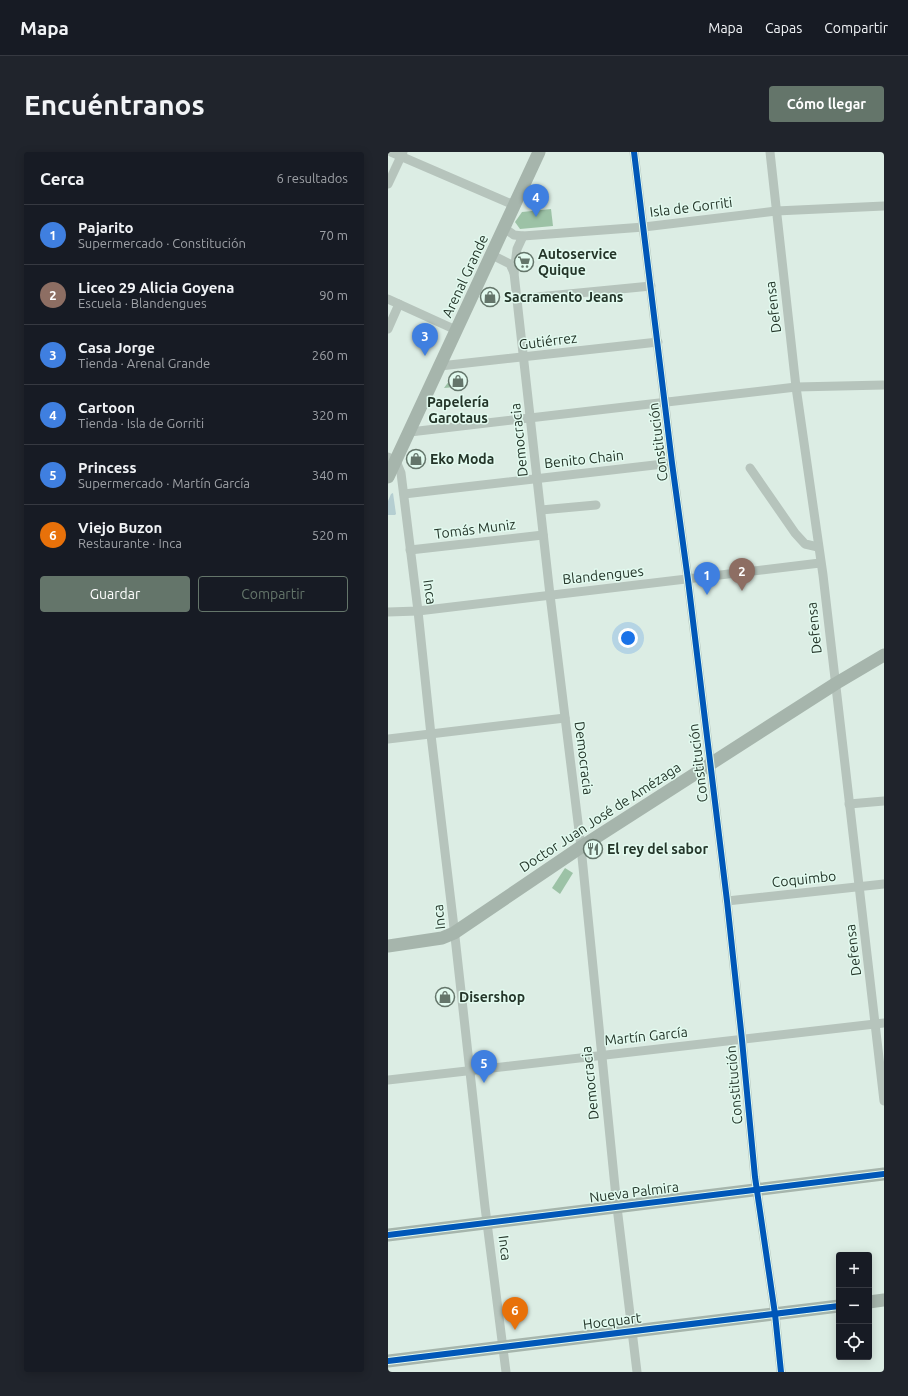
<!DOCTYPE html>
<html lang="es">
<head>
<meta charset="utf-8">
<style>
	:root { --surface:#171b24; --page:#20242c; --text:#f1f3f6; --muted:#9ea1a6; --line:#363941; --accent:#64756a }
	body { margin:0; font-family:Ubuntu,sans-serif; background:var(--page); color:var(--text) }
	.controls { position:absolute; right:12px; bottom:12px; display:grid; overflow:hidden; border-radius:4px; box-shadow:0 2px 10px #0003 }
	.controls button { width:36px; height:36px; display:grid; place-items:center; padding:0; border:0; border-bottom:1px solid var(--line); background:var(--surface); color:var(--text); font:20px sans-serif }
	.you { position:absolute; left:240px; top:486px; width:14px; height:14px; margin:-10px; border:3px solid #fff; border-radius:50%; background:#1a73e8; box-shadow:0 0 0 6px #1a73e833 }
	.badge { display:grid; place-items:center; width:26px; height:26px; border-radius:50%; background:var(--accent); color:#fff; font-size:13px; font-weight:700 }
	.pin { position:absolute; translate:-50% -33px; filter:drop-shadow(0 1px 2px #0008) }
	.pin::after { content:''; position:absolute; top:21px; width:14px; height:12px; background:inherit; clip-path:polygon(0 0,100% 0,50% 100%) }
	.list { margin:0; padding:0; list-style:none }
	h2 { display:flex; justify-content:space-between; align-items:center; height:52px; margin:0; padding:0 16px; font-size:17px }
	h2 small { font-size:13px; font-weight:400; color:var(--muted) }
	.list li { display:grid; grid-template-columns:26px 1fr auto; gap:12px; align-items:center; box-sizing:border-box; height:60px; padding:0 16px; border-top:1px solid var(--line) }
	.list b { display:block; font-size:15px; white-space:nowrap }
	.list p { margin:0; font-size:13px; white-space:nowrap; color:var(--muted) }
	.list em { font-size:13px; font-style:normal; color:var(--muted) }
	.actions { display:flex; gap:8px; padding:12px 16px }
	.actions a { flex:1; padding:9px 0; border:1px solid var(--accent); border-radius:4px; text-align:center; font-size:14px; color:var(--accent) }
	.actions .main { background:var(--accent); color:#fff }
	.icon { flex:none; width:22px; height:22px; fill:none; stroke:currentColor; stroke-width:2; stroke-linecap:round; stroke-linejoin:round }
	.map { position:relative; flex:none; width:496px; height:1220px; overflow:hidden; border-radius:4px }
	header { display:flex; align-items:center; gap:24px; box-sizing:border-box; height:56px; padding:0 20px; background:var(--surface); border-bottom:1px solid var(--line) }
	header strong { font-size:19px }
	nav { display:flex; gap:22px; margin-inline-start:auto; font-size:14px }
	.intro { display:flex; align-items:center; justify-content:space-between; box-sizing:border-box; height:96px; padding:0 24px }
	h1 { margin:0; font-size:28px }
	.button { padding:10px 18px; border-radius:4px; background:var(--accent); color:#fff; font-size:14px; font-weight:700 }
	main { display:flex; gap:24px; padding:0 24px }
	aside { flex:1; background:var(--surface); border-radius:4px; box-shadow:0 2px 10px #0003 }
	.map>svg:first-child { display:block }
	.green { fill:#b5ced1 }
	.building { fill:#9cc2a6 }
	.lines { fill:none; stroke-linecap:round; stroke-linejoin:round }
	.street { stroke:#b6c4bc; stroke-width:9 }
	.secondary { stroke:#a6b5ac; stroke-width:13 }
	.cycleway-casing { stroke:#e2faef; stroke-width:8 }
	.cycleway { stroke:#0057b8; stroke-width:6 }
	.labels { text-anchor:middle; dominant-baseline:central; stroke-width:3; stroke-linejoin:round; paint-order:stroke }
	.street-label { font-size:14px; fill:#243529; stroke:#e2faef }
	.poi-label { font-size:14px; font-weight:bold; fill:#243529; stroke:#e2faef; text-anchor:start }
</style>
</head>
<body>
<header>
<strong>Mapa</strong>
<nav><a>Mapa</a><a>Capas</a><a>Compartir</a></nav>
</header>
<div class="intro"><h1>Encuéntranos</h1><a class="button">Cómo llegar</a></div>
<main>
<aside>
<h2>Cerca<small>6 resultados</small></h2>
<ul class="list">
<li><span class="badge" style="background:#3f7fe0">1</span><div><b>Pajarito</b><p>Supermercado · Constitución</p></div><em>70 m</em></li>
<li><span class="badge" style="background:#8d6e63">2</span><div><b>Liceo 29 Alicia Goyena</b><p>Escuela · Blandengues</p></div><em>90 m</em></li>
<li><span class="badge" style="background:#3f7fe0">3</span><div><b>Casa Jorge</b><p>Tienda · Arenal Grande</p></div><em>260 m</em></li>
<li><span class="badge" style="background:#3f7fe0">4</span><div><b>Cartoon</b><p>Tienda · Isla de Gorriti</p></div><em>320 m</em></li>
<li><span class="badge" style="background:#3f7fe0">5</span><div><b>Princess</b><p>Supermercado · Martín García</p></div><em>340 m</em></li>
<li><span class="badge" style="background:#e8710a">6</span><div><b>Viejo Buzon</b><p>Restaurante · Inca</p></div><em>520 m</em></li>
</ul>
<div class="actions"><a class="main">Guardar</a><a>Compartir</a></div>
</aside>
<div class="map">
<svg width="496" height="1220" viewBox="0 0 496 1220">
	<rect width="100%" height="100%" fill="#dcede4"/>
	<polygon class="green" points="5,341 8,362 7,363 0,363 0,349 3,342"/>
	<g class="building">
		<polygon points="163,57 165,74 132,77 127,70 134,60"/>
		<polygon points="78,224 79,234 56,236 64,225"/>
		<polygon points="177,716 185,721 172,742 164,736"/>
	</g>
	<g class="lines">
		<g class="street">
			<polyline points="3,0 126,53"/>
			<polyline points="246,0 284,311 300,428 339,749 354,888 367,1025 387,1162 393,1220"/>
			<polyline points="382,0 408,235 435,423 496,949"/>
			<polyline points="0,32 15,0"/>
			<polyline points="116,76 126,83 135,84 256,75 388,59 496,54"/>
			<polyline points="104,103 122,112 126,121 162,443 193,695 229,1055 249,1220"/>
			<polyline points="126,121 129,97 135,84"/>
			<polyline points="0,147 68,178"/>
			<polyline points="129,147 263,134"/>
			<polyline points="0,177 11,152"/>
			<polyline points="52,214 270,190"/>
			<polyline points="22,280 408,235 496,233"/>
			<polyline points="0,305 8,309 13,321 30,459 43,583 65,767 97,1055 118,1220"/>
			<polyline points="362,316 407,381 417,392 430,395"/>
			<polyline points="16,342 284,311"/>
			<polyline points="153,358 208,353"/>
			<polyline points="22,398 155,383"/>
			<polyline points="0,460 30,459 432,411"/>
			<polyline points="0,587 177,566"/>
			<polyline points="461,652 496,649"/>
			<polyline points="339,749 496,732"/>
			<polyline points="0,928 496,871"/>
		</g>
		<g class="secondary">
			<polyline points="0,325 151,0"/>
			<polyline points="0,794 54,786 66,781 193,695 447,532 496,503"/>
			<polyline points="0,1083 496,1022"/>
			<polyline points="481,1150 496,1148"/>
			<polyline points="0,1209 451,1154"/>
		</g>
		<g class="cycleway-casing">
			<g id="cycleway">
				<polyline points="246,0 284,311 300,428 339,749 354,888 367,1025 387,1162 393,1220"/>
				<polyline points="0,1083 496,1022"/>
				<polyline points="0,1209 451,1154"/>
			</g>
		</g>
		<use href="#cycleway" class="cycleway"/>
	</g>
	<defs>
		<g id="supermarket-ring" transform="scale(1)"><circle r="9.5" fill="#e2faef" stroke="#64756a" stroke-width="1.5"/><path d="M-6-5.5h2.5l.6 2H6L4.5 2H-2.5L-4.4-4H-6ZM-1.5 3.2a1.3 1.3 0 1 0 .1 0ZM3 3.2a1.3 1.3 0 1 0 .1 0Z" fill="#64756a"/></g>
		<g id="shop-ring" transform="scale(1)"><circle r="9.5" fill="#e2faef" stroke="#64756a" stroke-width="1.5"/><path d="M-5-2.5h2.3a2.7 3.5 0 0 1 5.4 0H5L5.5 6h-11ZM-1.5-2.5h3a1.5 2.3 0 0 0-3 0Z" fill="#64756a"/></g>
		<g id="restaurant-ring" transform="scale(1)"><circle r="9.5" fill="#e2faef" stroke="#64756a" stroke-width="1.5"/><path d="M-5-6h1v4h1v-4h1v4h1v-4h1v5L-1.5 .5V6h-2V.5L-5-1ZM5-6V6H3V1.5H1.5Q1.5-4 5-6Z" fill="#64756a"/></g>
	</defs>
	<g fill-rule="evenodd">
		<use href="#supermarket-ring" x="136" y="110"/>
		<use href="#shop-ring" x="102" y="145"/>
		<use href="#shop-ring" x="70" y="229"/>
		<use href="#shop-ring" x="28" y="307"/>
		<use href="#restaurant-ring" x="205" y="697"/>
		<use href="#shop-ring" x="57" y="845"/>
	</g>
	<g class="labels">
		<g class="street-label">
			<text transform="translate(303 55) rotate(-7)">Isla de Gorriti</text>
			<text transform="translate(77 124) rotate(-65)">Arenal Grande</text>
			<text transform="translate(385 155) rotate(-97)">Defensa</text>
			<text transform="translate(160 189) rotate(-7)">Gutiérrez</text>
			<text transform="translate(131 288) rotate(-96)">Democracia</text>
			<text transform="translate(270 290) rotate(-97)">Constitución</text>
			<text transform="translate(196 307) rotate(-6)">Benito Chain</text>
			<text transform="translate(87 377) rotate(-7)">Tomás Muniz</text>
			<text transform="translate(215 423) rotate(-6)">Blandengues</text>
			<text transform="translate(42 440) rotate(82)">Inca</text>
			<text transform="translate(426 476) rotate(-96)">Defensa</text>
			<text transform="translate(196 606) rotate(83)">Democracia</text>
			<text transform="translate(310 611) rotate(-97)">Constitución</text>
			<text transform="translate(212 665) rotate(-33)">Doctor Juan José de Amézaga</text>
			<text transform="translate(416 727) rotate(-6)">Coquimbo</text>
			<text transform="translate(51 765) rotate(-96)">Inca</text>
			<text transform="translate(465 798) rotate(-97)">Defensa</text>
			<text transform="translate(258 884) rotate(-6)">Martín García</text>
			<text transform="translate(202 931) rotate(-96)">Democracia</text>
			<text transform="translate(346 933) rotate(-95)">Constitución</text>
			<text transform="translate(246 1040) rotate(-7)">Nueva Palmira</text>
			<text transform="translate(117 1096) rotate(83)">Inca</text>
			<text transform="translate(224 1169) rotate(-7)">Hocquart</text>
		</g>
		<g class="poi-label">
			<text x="150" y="102">Autoservice<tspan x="150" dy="16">Quique</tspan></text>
			<text x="116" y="145">Sacramento Jeans</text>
			<text x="70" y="250" text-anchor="middle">Papelería<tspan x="70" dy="16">Garotaus</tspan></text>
			<text x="42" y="307">Eko Moda</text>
			<text x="219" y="697">El rey del sabor</text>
			<text x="71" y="845">Disershop</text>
		</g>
	</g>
</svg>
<div class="controls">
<button>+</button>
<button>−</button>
<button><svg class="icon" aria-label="locate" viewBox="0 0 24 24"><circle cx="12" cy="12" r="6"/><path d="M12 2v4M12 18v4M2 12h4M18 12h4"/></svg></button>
</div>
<div class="you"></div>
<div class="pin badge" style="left:319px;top:443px;background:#3f7fe0">1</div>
<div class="pin badge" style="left:354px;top:439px;background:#8d6e63">2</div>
<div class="pin badge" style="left:37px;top:204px;background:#3f7fe0">3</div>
<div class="pin badge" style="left:148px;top:65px;background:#3f7fe0">4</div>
<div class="pin badge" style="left:96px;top:931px;background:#3f7fe0">5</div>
<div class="pin badge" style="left:127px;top:1178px;background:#e8710a">6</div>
</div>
</main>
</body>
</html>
